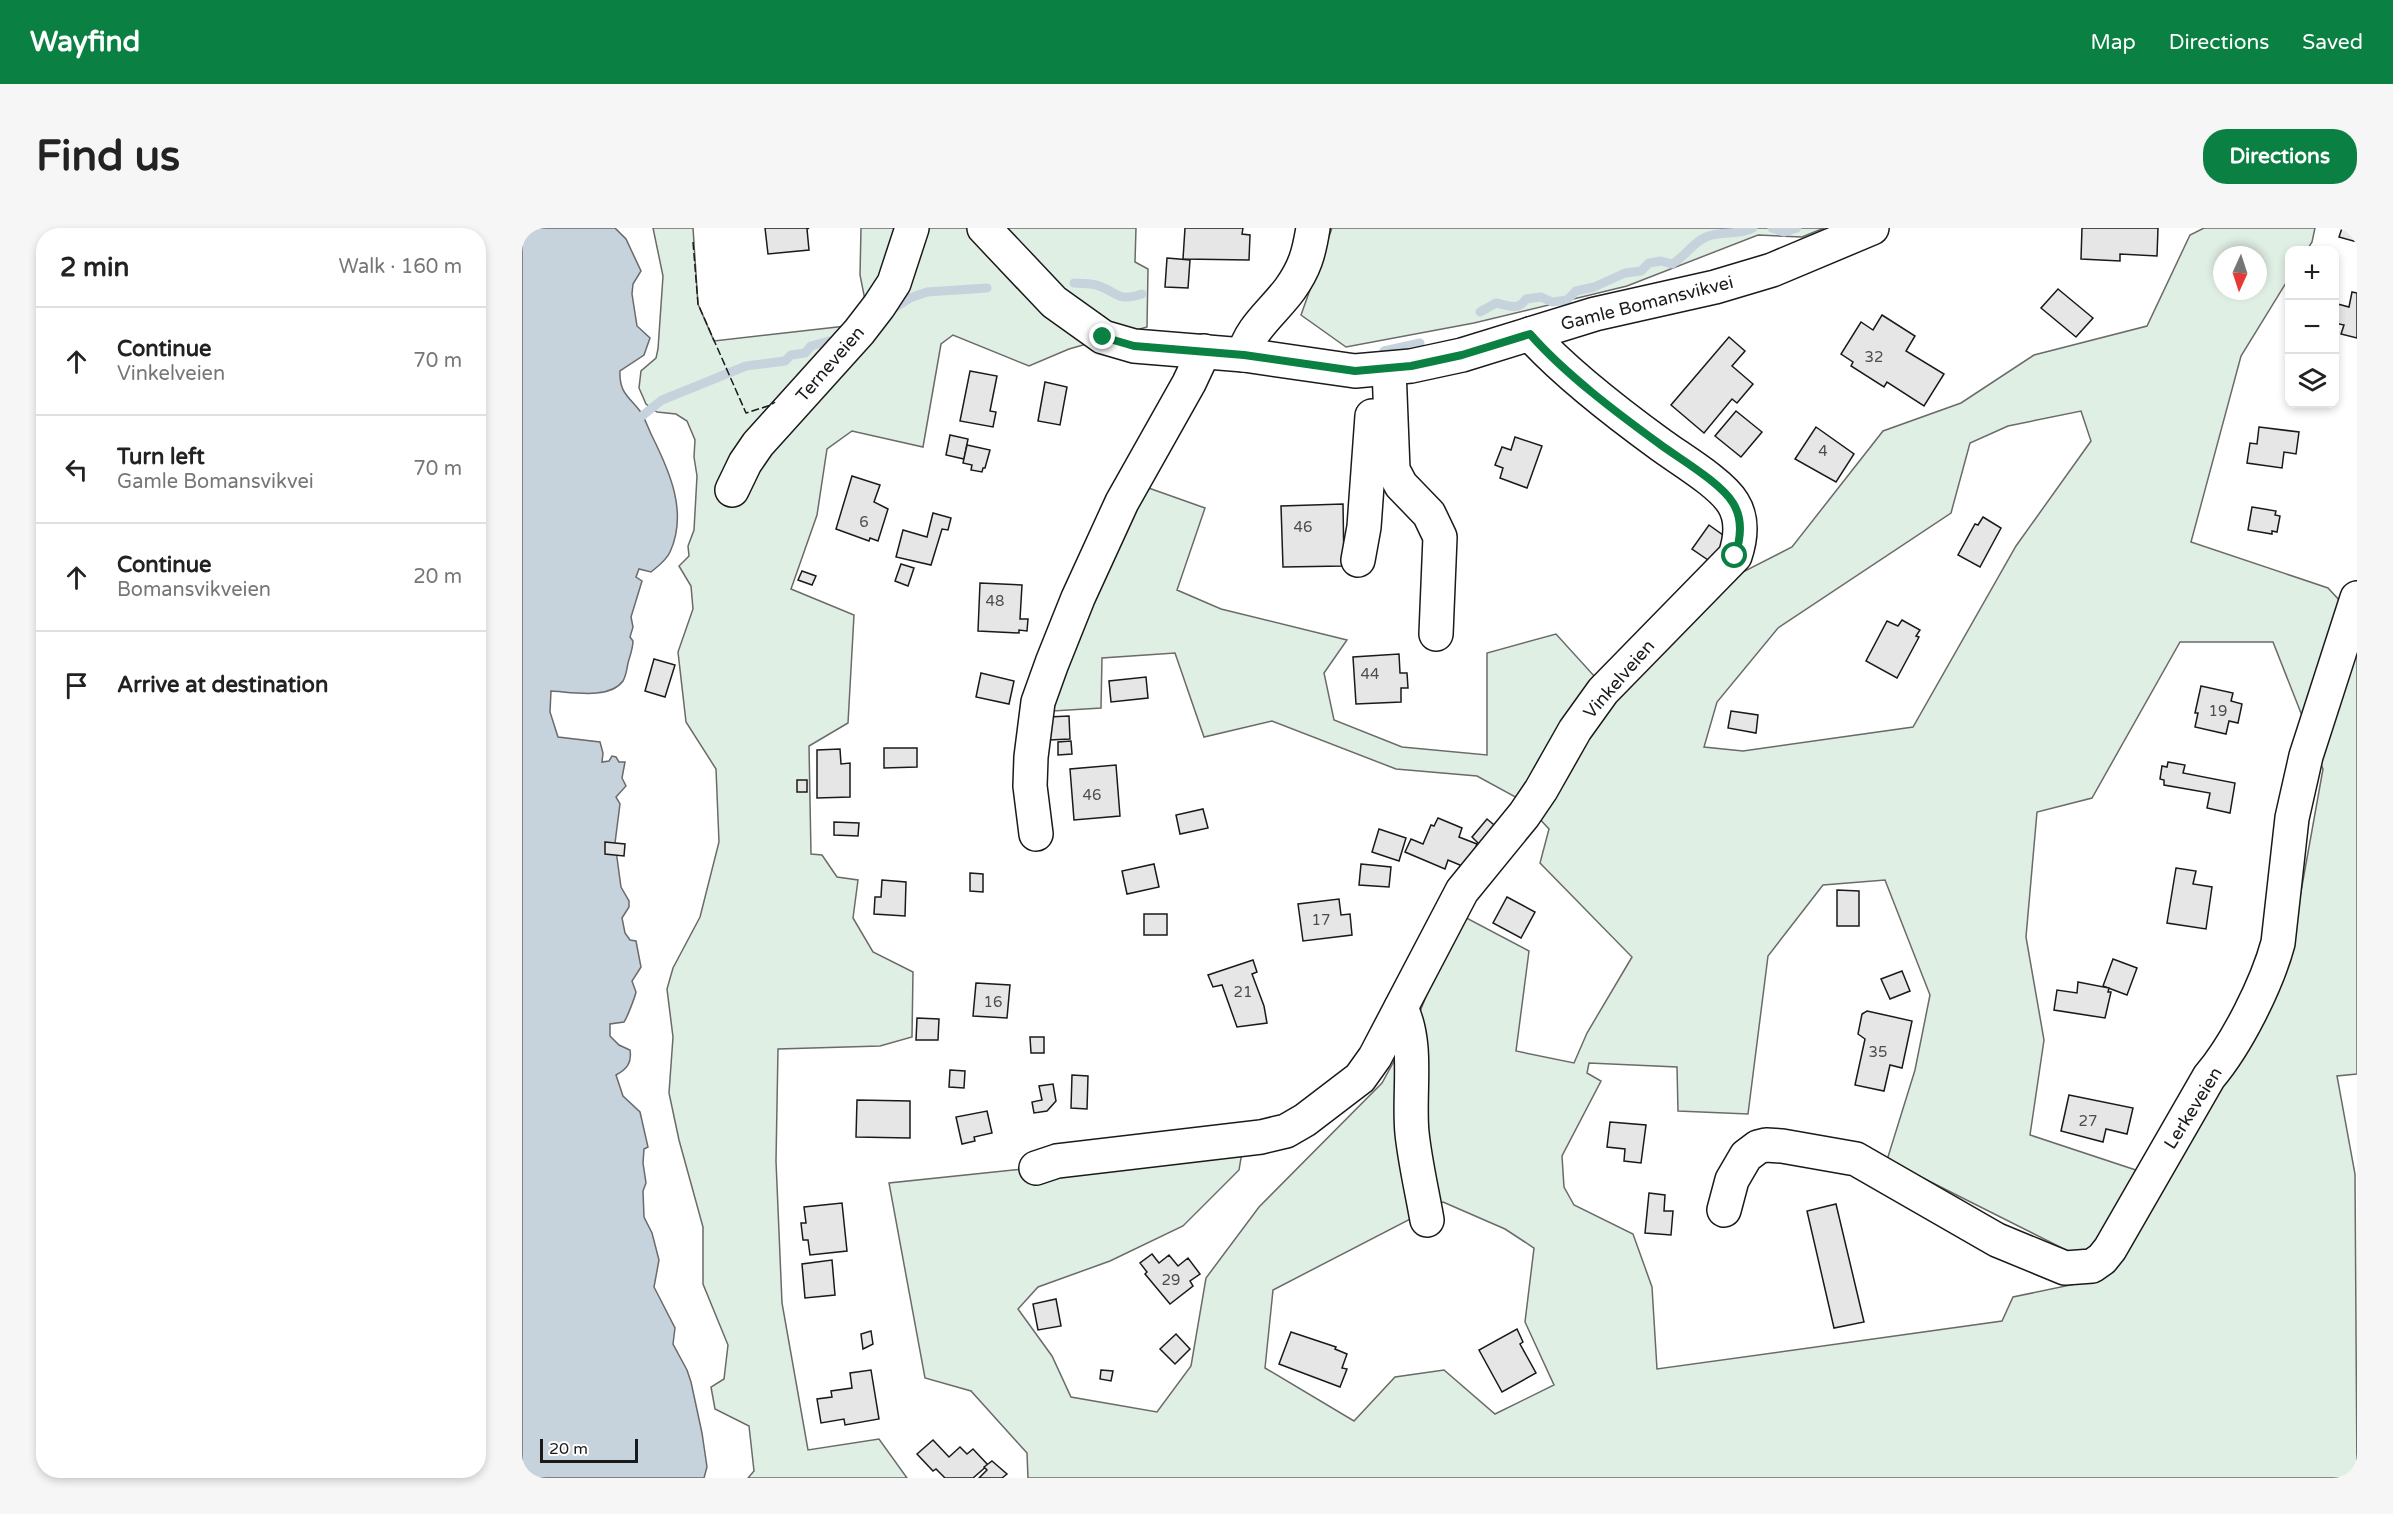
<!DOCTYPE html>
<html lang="en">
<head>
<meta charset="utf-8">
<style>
	:root { --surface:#fff; --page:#f6f6f6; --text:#222; --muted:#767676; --line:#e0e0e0; --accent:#0b8043 }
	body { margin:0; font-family:"Varela Round",sans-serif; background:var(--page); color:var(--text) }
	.controls { position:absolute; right:18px; top:18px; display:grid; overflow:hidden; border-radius:12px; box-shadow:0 3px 9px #0003 }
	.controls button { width:54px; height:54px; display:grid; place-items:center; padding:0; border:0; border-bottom:2px solid var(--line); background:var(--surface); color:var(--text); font:30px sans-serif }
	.compass { position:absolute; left:1691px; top:18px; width:54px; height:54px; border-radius:50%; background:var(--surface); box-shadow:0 3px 9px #0003; rotate:183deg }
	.scale { position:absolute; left:18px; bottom:15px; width:98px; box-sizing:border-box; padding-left:6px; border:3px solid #1a1a1a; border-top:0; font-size:16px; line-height:21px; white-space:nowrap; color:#1a1a1a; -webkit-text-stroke:4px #fff; paint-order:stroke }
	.stop { position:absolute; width:18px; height:18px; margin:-14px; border:4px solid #0b8043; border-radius:50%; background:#fff }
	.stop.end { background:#0b8043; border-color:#fff; box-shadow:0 2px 6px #0008 }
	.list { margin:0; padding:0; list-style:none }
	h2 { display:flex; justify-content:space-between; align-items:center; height:78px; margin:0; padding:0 24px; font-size:26px }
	h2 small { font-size:20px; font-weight:400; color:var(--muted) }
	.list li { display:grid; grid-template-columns:39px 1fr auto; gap:18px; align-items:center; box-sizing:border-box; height:108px; padding:0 24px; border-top:2px solid var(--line) }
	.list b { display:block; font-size:22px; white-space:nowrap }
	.list p { margin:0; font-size:20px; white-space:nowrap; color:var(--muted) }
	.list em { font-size:20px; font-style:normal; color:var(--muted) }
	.icon { flex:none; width:33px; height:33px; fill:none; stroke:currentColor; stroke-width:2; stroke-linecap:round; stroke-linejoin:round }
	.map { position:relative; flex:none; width:1835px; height:1250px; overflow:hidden; border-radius:24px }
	header { display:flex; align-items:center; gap:36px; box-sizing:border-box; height:84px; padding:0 30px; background:var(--accent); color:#fff }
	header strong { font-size:28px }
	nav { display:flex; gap:33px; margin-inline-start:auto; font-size:21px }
	.intro { display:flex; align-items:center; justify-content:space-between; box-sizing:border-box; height:144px; padding:0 36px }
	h1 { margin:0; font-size:42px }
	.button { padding:15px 27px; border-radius:24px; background:var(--accent); color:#fff; font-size:21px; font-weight:700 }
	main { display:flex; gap:36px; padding:0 36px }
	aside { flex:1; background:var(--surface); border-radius:24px; box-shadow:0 3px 9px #0003 }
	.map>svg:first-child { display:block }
	.green { fill:#e0efe3; stroke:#6a6a6a; stroke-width:1.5; fill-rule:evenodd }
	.water { fill:#c6d2dc; stroke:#6a6a6a; stroke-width:1.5 }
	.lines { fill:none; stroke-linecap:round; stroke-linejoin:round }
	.stream { stroke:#c6d2dc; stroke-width:9 }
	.building { fill:#e6e6e6; stroke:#1a1a1a; stroke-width:1.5 }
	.minor-casing { stroke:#1a1a1a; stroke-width:36 }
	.minor { stroke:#fff; stroke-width:33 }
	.fence { stroke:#1a1a1a; stroke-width:1.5; stroke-dasharray:8 3; stroke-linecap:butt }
	.route { stroke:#0b8043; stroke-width:8 }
	.labels { text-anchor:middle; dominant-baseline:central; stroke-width:4.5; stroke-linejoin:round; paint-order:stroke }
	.number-label { font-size:15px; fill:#4d4d4d }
	.street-label { font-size:18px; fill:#1a1a1a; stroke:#fff }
</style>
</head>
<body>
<header>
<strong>Wayfind</strong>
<nav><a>Map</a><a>Directions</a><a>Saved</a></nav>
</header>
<div class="intro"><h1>Find us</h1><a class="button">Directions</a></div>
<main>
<aside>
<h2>2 min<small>Walk · 160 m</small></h2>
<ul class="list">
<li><svg class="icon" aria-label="ahead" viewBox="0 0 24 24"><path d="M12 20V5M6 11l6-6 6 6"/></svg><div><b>Continue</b><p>Vinkelveien</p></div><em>70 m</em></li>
<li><svg class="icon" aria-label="left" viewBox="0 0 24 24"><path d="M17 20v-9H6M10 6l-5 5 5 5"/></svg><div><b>Turn left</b><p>Gamle Bomansvikvei</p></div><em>70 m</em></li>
<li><svg class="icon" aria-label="ahead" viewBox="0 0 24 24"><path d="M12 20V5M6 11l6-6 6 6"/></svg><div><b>Continue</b><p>Bomansvikveien</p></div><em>20 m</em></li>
<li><svg class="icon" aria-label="arrive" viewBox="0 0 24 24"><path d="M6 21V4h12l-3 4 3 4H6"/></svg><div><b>Arrive at destination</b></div></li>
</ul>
</aside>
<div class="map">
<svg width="1835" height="1250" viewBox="0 0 1835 1250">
	<rect width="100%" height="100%" fill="#fff"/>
	<g class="green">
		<polygon points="131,0 171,0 176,76 192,113 324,98 344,77 338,47 339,0 614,0 613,34 626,41 625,99 547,121 507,138 431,107 419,116 401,219 330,203 305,221 295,287 269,361 332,387 326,495 287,518 289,626 300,627 315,649 336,652 331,690 351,724 391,744 390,809 358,818 256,821 254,933 260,1075 286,1222 357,1211 385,1250 226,1250 232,1243 227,1198 193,1181 189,1159 202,1151 206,1117 181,1056 181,999 157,912 147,865 151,809 145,761 151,740 178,689 197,614 194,541 164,494 156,424 171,381 169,358 157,338 167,328 166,318 172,302 175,248 172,229 173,212 165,193 154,186 135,184 124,176 117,160 119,143 134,130 136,121 141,48"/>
		<polygon points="810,0 1302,0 1280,9 1236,7 1105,58 952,95 824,119 779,87"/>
		<path d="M1682,0H1793L1790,14L1785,22H1768L1767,50L1719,128L1669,314L1806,360L1831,387L1835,377V846L1815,848L1833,946L1835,1250H506L505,1225L449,1163L403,1150L367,955L721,918L717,942L661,998L588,1033L516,1059L496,1081L530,1128L549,1169L635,1184L669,1138L684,1050L737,979L860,855L895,791L937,686L1007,723L994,823L1052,835L1065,805L1110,729L1018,635L1027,601L1001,573L955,548L874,541L750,493L682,509L653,425L580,430L579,480L531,483L541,424L621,258L683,280L655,362L699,381L825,412L802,445L812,492L880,519L965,527V425L1034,406L1093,471L1207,351L1270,319L1361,203L1439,175L1512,127L1625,98L1668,7ZM1700,27H1736V63H1700ZM1559,183L1569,213L1494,318L1391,499L1221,523L1182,519L1195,474L1256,400L1429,285L1448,215L1486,198ZM1658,414H1751L1801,541L1766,736L1641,951L1508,907L1522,812L1504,709L1515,584L1570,570ZM1363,652L1408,767L1393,842L1365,932L1546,1023L1558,1055L1491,1069L1480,1093L1135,1141L1130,1059L1111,1006L1052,977L1042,959L1040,928L1079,853L1065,845L1067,835L1155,839L1156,883L1226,886L1246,728L1301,657ZM921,974L983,1001L1012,1020L1003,1094L1032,1157L973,1186L922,1142L873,1149L832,1193L743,1140L751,1062Z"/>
	</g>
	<path class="water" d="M0,0H93L104,11L119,43L111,56L110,66L115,98L128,110L122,127L98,143C97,164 106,168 118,183C123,190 126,200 130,208C148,244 166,285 148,324C144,333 136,338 129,344L117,341L114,349L120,353L109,389L111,399L108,409L111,413C111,420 108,428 106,435C105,441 104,448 101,453C87,472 49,464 29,463L28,484L36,509L78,514L81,525L80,534L87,533L90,528L94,529L97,534H103L100,550L104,558L94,569L98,576L93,615L99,659L107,673V679L100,690L103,705L108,712L114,713L119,739L110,753L114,764C113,769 105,790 102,794L88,796V808L97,817L108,822C110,835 105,841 94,847L101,868L118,884L126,919L122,921L121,935L124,955L121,963L122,989L130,1005L137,1032L132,1059L153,1100L151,1116L165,1142L169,1154L180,1205L185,1239L182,1250H0Z"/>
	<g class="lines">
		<g class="stream">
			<polyline points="1250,0 1262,4 1275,0"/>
			<path d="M552,55C560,56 570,55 577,58C597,65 595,74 620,66"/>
			<polyline points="368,83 388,70 405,64 465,60"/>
			<path d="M958,84L974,75C987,78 996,83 1004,71L1019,69L1030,74L1045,72L1054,63L1072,59L1103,45L1119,43L1127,35L1139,33L1150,36C1164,28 1170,15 1184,9C1200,2 1216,8 1231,0"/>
			<polyline points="862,123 898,115"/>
			<polyline points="120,188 140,172 224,138 263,133 269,127 283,125 289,118 307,113"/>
		</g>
	</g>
	<g class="building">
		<polygon points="243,0 287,0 285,1 287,22 246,26"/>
		<polygon points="663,0 721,0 720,6 728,7 727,32 661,31"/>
		<polygon points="1560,0 1636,0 1635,28 1598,26 1598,33 1559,31"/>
		<polygon points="1820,0 1835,0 1835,14 1817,9"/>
		<polygon points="645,30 668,32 666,60 643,59"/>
		<polygon points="1536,61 1571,90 1554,109 1519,80"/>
		<polygon points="1830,64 1835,65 1835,110 1819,106 1822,97 1812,95 1812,75 1827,79"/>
		<polygon points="1360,87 1393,108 1384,123 1422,146 1402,178 1365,154 1362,159 1329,138 1331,134 1319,126 1339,94 1351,102"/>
		<polygon points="1207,109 1223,123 1210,138 1231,156 1215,175 1210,171 1182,205 1149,177"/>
		<polygon points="448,143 475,148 468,183 474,184 471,199 438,193"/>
		<polygon points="523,154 545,159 538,197 516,193"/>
		<polygon points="1214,183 1240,204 1219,229 1193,208"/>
		<polygon points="1294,199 1332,226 1314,254 1273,231"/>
		<polygon points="1737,199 1777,204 1774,226 1762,224 1760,240 1725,235 1728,215 1735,216"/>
		<polygon points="428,207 446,211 442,231 424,227"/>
		<polygon points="993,209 1020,218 1005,260 978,250 981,240 973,237 980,219 989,222"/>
		<polygon points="445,217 468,222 463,240 461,240 460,244 449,242 450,237 441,235"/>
		<polygon points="330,248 358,257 352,274 366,281 356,313 348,310 347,313 314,301"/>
		<polygon points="821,276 822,338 761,339 759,278"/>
		<polygon points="1730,279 1754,283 1753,287 1758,288 1755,304 1750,303 1750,306 1726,302"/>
		<polygon points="411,285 429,290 426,302 420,301 409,337 374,329 381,302 405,309"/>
		<polygon points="1461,289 1479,300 1458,339 1436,327 1453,296 1456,297"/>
		<polygon points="1187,297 1205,310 1189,334 1170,321"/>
		<polygon points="379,336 392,340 386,358 373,353"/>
		<polygon points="280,343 294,348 290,357 276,352"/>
		<polygon points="458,355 500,357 498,391 506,391 505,403 497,402 497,405 456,403"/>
		<polygon points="1380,392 1398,402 1394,408 1397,409 1375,450 1344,433 1365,393 1376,398"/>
		<polygon points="877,426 878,445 885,445 886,460 879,460 879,474 834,476 831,429"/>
		<polygon points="132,431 153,437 143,469 123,463"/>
		<polygon points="459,445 492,453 487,476 454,469"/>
		<polygon points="624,449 626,470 589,474 587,453"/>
		<polygon points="1679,458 1711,465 1709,473 1720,476 1716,495 1707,493 1704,506 1673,499 1676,485 1673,485"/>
		<polygon points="1209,483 1236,487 1234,505 1206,500"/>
		<polygon points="547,488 548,511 527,512 526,489"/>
		<polygon points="549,513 550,526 536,527 536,514"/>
		<polygon points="362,520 395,520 395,539 362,540"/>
		<polygon points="318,521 319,536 328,535 328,569 295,570 295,522"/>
		<polygon points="1646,534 1663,537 1661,545 1713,555 1708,585 1685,580 1688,565 1642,557 1642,552 1638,551 1640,538 1645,539"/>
		<polygon points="594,537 598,588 552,592 548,541"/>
		<rect x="275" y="552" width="10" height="12"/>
		<polygon points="681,581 686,600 658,606 654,587"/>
		<polygon points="916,590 940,600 937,609 955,616 945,640 926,632 923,641 883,624 889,611 901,616 909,597 912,598"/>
		<polygon points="965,591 977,601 961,620 950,609"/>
		<polygon points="312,594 337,595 336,608 312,607"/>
		<polygon points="857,601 884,610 877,633 850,624"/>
		<polygon points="83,614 103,616 102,628 83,626"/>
		<polygon points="632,636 637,659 605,666 600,643"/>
		<polygon points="839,636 869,639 867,659 837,657"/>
		<polygon points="1654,640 1674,643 1671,656 1690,659 1684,701 1645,695"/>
		<polygon points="448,645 461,646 461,664 448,663"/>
		<polygon points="360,652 384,654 383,688 352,686 353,669 359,669"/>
		<polygon points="1315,662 1337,663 1337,698 1315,698"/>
		<polygon points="985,669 1013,684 999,710 971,695"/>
		<polygon points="817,671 819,687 828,686 830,707 781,713 776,676"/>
		<rect x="622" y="686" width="23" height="21"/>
		<polygon points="1591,731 1615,740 1605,767 1581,758"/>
		<polygon points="731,732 735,744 730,746 742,778 745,795 715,799 700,757 691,759 686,747"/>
		<polygon points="1380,743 1388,763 1368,771 1359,751"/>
		<polygon points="1556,754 1587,760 1586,764 1589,764 1583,790 1532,782 1535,762 1555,765"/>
		<polygon points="454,755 488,757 485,790 451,788"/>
		<polygon points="1345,783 1390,793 1380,840 1368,837 1362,863 1333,857 1343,811 1336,806 1340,786"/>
		<polygon points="395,790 417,791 416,812 394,812"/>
		<polygon points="508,809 522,809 522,825 509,825"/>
		<polygon points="428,842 443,843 442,860 427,859"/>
		<polygon points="550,847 566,848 565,881 549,880"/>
		<polygon points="531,856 534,873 525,883 512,885 510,874 520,872 517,858"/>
		<polygon points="1547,867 1611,880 1605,906 1584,901 1581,914 1539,903"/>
		<polygon points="335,872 388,873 388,910 334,909"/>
		<polygon points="465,883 470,905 452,909 453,913 440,916 434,889"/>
		<polygon points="1088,894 1124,897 1119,935 1102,933 1103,921 1085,919"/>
		<polygon points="1127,965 1143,967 1142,983 1151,983 1149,1007 1123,1005"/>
		<polygon points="320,975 325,1023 288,1027 286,1012 281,1012 279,995 284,995 282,979"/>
		<polygon points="1314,976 1342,1094 1312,1100 1285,983"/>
		<polygon points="630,1026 637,1035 647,1027 656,1038 666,1030 678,1046 668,1053 671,1058 648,1076 623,1046 625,1044 618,1035"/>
		<polygon points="310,1032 313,1067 283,1070 280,1036"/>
		<polygon points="534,1071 539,1098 516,1102 511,1076"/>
		<polygon points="995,1101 1001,1114 998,1116 1014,1145 980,1164 957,1122"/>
		<polygon points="349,1103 351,1116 341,1121 339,1106"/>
		<polygon points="769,1104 814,1119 813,1121 825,1126 820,1140 825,1141 818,1159 757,1136"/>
		<polygon points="654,1106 668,1121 653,1136 638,1121"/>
		<polygon points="349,1142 357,1191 323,1197 322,1191 299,1195 295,1171 310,1169 309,1163 330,1160 328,1145"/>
		<polygon points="579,1142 591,1143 589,1153 578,1151"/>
		<polygon points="411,1212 427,1229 438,1219 445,1226 451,1221 466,1237 451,1250 423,1250 414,1241 411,1243 395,1226"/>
		<polygon points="470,1233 485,1246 480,1250 457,1250 465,1242 462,1239"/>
	</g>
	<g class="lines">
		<g class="minor-casing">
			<g id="minor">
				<polyline points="462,0 532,74 581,109 612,118 722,127 833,143 889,138 940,127 1073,86 1193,59 1250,42 1350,0"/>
				<path d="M722,127C727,101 752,83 768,61C783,40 787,25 791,0"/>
				<polyline points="867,141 871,242 879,257 907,286 918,309 914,406"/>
				<polyline points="210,262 223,235 236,216 337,104 357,78 372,55 390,0"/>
				<polyline points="836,332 842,299 850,188"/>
				<polyline points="514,606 508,558 509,529 516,474 530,435 556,370 600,274 667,155 682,123"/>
				<path d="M879,780C897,817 886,865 890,905C893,934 900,963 905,992"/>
				<path d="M514,940L535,933L739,909L764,903L783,892L838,850L853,829L940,663L1002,587L1019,562L1053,502L1081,463L1213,328C1219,310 1221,291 1211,275C1199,255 1158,231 1139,217C1095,185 1044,146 1008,106"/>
				<path d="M1202,982L1210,952L1224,928L1236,919L1244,917L1260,918L1334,931L1475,1012L1543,1040L1570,1038L1580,1031L1588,1021L1687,849C1715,816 1745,756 1756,715L1770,590L1784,528L1835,370"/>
			</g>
		</g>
		<use href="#minor" class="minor"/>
		<polyline class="fence" points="171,14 176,76 224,185 249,177 253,174"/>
	</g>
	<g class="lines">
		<path class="route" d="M581,109L612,118L722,127L833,143L889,138L940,127L1008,106C1043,146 1095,185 1139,217C1158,231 1199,255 1211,275C1221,291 1219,310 1213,328"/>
	</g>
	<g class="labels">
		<g class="number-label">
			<text x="1352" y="129">32</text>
			<text x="1301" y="223">4</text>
			<text x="342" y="294">6</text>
			<text x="781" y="299">46</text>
			<text x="473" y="373">48</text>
			<text x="848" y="446">44</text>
			<text x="1696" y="483">19</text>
			<text x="570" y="567">46</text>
			<text x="799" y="692">17</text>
			<text x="721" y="764">21</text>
			<text x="471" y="774">16</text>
			<text x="1356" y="824">35</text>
			<text x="1566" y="893">27</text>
			<text x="649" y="1052">29</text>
		</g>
		<g class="street-label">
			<text transform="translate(1125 75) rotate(-14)">Gamle Bomansvikvei</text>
			<text transform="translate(308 136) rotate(-49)">Terneveien</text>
			<text transform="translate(1097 451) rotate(-49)">Vinkelveien</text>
			<text transform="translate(1671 880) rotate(-58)">Lerkeveien</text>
		</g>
	</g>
</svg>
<div class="controls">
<button>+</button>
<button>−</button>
<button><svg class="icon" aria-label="layers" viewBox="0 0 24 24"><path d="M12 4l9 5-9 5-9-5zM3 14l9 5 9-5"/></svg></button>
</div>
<svg class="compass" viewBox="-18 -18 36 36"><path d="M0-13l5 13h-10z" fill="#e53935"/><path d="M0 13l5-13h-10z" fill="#767676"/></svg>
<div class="scale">20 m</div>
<div class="stop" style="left:1213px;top:328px"></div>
<div class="stop end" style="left:581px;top:109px"></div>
</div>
</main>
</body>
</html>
